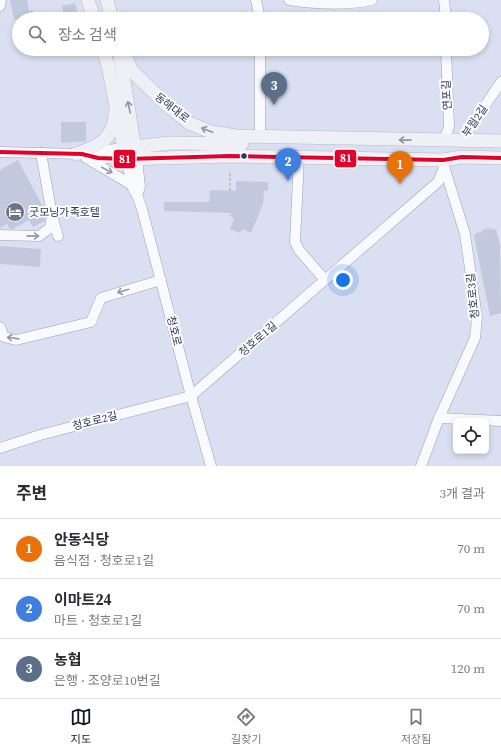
<!DOCTYPE html>
<html lang="ko">
<head>
<meta charset="utf-8">
<style>
	:root { --surface:#fff; --page:#f2f2f3; --text:#2b2b33; --muted:#7c7c81; --line:#e1e1e2; --accent:#111827 }
	body { margin:0; font-family:"Source Serif 4","Noto Sans KR",serif; background:var(--page); color:var(--text) }
	.controls { position:absolute; right:12px; bottom:12px; display:grid; overflow:hidden; border-radius:6px; box-shadow:0 2px 6px #0003 }
	.controls button { width:36px; height:36px; display:grid; place-items:center; padding:0; border:0; border-bottom:1px solid var(--line); background:var(--surface); color:var(--text); font:20px sans-serif }
	.you { position:absolute; left:343px; top:280px; width:14px; height:14px; margin:-10px; border:3px solid #fff; border-radius:50%; background:#1a73e8; box-shadow:0 0 0 6px #1a73e833 }
	.badge { display:grid; place-items:center; width:26px; height:26px; border-radius:50%; background:var(--accent); color:#fff; font-size:13px; font-weight:700 }
	.pin { position:absolute; translate:-50% -33px; filter:drop-shadow(0 1px 2px #0008) }
	.pin::after { content:''; position:absolute; top:21px; width:14px; height:12px; background:inherit; clip-path:polygon(0 0,100% 0,50% 100%) }
	.list { margin:0; padding:0; list-style:none }
	h2 { display:flex; justify-content:space-between; align-items:center; height:52px; margin:0; padding:0 16px; font-size:17px }
	h2 small { font-size:13px; font-weight:400; color:var(--muted) }
	.list li { display:grid; grid-template-columns:26px 1fr auto; gap:12px; align-items:center; box-sizing:border-box; height:60px; padding:0 16px; border-top:1px solid var(--line) }
	.list b { display:block; font-size:15px; white-space:nowrap }
	.list p { margin:0; font-size:13px; white-space:nowrap; color:var(--muted) }
	.list em { font-size:13px; font-style:normal; color:var(--muted) }
	.icon { flex:none; width:22px; height:22px; fill:none; stroke:currentColor; stroke-width:2; stroke-linecap:round; stroke-linejoin:round }
	.map { position:relative; flex:none; width:501px; height:466px; overflow:hidden }
	.search { position:absolute; background:var(--surface); box-shadow:0 2px 6px #0003; left:12px; right:12px; top:12px; height:44px; display:flex; align-items:center; gap:10px; box-sizing:border-box; padding:0 14px; border-radius:22px; color:var(--muted); font-size:15px }
	.sheet { height:232px; background:var(--surface) }
	nav { display:flex; justify-content:space-around; align-items:center; box-sizing:border-box; height:56px; border-top:1px solid var(--line); background:var(--surface); font-size:11px; color:var(--muted) }
	nav a { display:grid; justify-items:center; gap:2px }
	nav .on { color:var(--accent) }
	.map>svg:first-child { display:block }
	.building { fill:#c2c9de }
	.lines { fill:none; stroke-linecap:round; stroke-linejoin:round }
	.minor-casing { stroke:#9ba1b6; stroke-width:11 }
	.major-casing { stroke:#b4bac9; stroke-width:14 }
	.path { stroke:#bdc1ca; stroke-width:2; stroke-dasharray:3 2; stroke-linecap:butt }
	.minor { stroke:#f9fafd; stroke-width:10 }
	.major { stroke:#eef0f5; stroke-width:13 }
	.bus-1-casing { stroke:#fdfdfd; stroke-width:7 }
	.bus-1 { stroke:#e4002b; stroke-width:4 }
	.oneway { stroke:#8e93a5 }
	.oneway2 { stroke:#9398a9 }
	.bus-dot { fill:#2d3655; stroke:#fdfdfd; stroke-width:1.5 }
	.labels { text-anchor:middle; dominant-baseline:central; stroke-width:4; stroke-linejoin:round; paint-order:stroke }
	.street-label { font-size:11px; fill:#2d3655; stroke:#fdfdfd }
	.poi-label { font-size:11px; fill:#2d3655; stroke:#fdfdfd; text-anchor:start }
	.line-badge { stroke:#fdfdfd; stroke-width:1.5 }
	.badge-label { font-size:11px; text-anchor:middle; font-weight:bold; fill:#fff }
</style>
</head>
<body>
<div class="map">
<svg width="501" height="466" viewBox="0 0 501 466">
	<rect width="100%" height="100%" fill="#dae0f1"/>
	<g class="building">
		<polygon points="10,0 27,0 29,11 33,10 35,19 14,19"/>
		<polygon points="75,3 79,19 65,19 62,6"/>
		<polygon points="61,122 86,122 86,141 61,143"/>
		<polygon points="18,160 44,209 45,221 33,227 29,220 13,229 10,229 7,224 0,228 0,170"/>
		<polygon points="236,181 268,182 268,191 264,191 263,204 251,233 242,229 240,233 230,229 234,218 230,216 232,213 164,211 164,202 209,202 210,190 236,191"/>
		<polygon points="492,228 492,230 496,229 500,245 501,313 490,316 474,236 476,233 482,232 482,230"/>
		<polygon points="0,246 41,249 40,267 0,264"/>
	</g>
	<g class="lines">
		<g class="minor-casing">
			<g id="minor">
				<polyline points="256,0 260,19"/>
				<path d="M289,0C316,4 345,6 372,0"/>
				<polyline points="444,0 446,19"/>
				<polyline points="0,6 1,0"/>
				<polyline points="260,49 260,137"/>
				<polyline points="444,140 449,127 446,49"/>
				<polyline points="461,141 501,82"/>
				<polyline points="0,152 82,154 98,158 126,159 133,189 137,195 142,209 191,396 211,466"/>
				<polyline points="41,153 52,215 58,236"/>
				<polyline points="88,155 97,151 125,148"/>
				<polyline points="299,157 295,242 299,250 325,280"/>
				<polyline points="86,158 132,185"/>
				<polyline points="137,158 140,187 137,195"/>
				<polyline points="0,235 39,236 50,228 52,216"/>
				<polyline points="0,327 4,337 16,340 91,322 101,298 161,280"/>
				<polyline points="439,418 501,421"/>
				<polyline points="0,448 40,435 191,396 438,182 444,168"/>
				<polyline points="421,466 439,418 475,338 477,317 465,234 443,163"/>
			</g>
		</g>
		<g class="major-casing">
			<g id="major">
				<polyline points="88,0 94,19"/>
				<polyline points="107,0 112,19"/>
				<polyline points="103,49 108,65 126,159 230,156 443,160 462,157 501,158"/>
				<polyline points="122,49 132,71 168,106 189,123 211,132 236,136 501,141"/>
				<polyline points="120,57 136,155"/>
				<polyline points="125,148 170,143 242,144"/>
				<path d="M76,154C99,146 114,139 115,113"/>
			</g>
		</g>
		<polyline class="path" points="230,173 230,191"/>
		<use href="#minor" class="minor"/>
		<use href="#major" class="major"/>
		<g class="bus-1-casing">
			<polyline id="bus-1" points="0,152 82,154 98,158 126,159 230,156 443,160 462,157 501,158"/>
		</g>
		<use href="#bus-1" class="bus-1"/>
	</g>
	<defs><path id="oneway-shaft" d="M-6 0H5M1.5-3L5.5 0L1.5 3" fill="none" stroke-width="1.6" stroke-linecap="round" stroke-linejoin="round"/></defs>
	<g class="oneway">
		<use href="#oneway-shaft" transform="translate(129 107) rotate(-101)"/>
		<use href="#oneway-shaft" transform="translate(207 130) rotate(-159)"/>
		<use href="#oneway-shaft" transform="translate(405 140) rotate(-179)"/>
	</g>
	<g class="oneway2">
		<use href="#oneway-shaft" transform="translate(107 170) rotate(28)"/>
		<use href="#oneway-shaft" transform="translate(33 236) rotate(1)"/>
		<use href="#oneway-shaft" transform="translate(123 291) rotate(163)"/>
		<use href="#oneway-shaft" transform="translate(13 338) rotate(-172)"/>
	</g>
	<defs>
		<g id="hotel-disc" transform="scale(1)"><circle r="9.5" fill="#6a728c" stroke="#fdfdfd"/><path d="M-6-4.5h1.5V1H6V5H4.5V3h-9V5H-6ZM-4 0a1.8 1.8 0 1 1 3.6 0ZM.5 0V-2.5h3Q6-2.5 6 0Z" fill="#fff"/></g>
	</defs>
	<g fill-rule="evenodd">
		<use href="#hotel-disc" x="15" y="212"/>
	</g>
	<circle class="bus-dot" cx="244" cy="156" r="3.5"/>
	<g class="labels">
		<g class="street-label">
			<text transform="translate(447 95) rotate(-93)">연포길</text>
			<text transform="translate(172 108) rotate(38)">동해대로</text>
			<text transform="translate(475 121) rotate(-56)">부월2길</text>
			<text transform="translate(473 296) rotate(-96)">청호로3길</text>
			<text transform="translate(174 331) rotate(76)">청호로</text>
			<text transform="translate(258 339) rotate(-41)">청호로1길</text>
			<text transform="translate(95 421) rotate(-14)">청호로2길</text>
		</g>
		<g class="poi-label">
			<text x="29" y="212">굿모닝가족호텔</text>
		</g>
	</g>
	<g class="line-badge">
		<rect x="334" y="149" width="23" height="19" rx="4" fill="#e4002b"/>
		<rect x="113" y="149" width="23" height="20" rx="4" fill="#e4002b"/>
	</g>
	<g class="badge-label">
		<text x="346" y="162">81</text>
		<text x="125" y="163">81</text>
	</g>
</svg>
<div class="controls">
<button><svg class="icon" aria-label="locate" viewBox="0 0 24 24"><circle cx="12" cy="12" r="6"/><path d="M12 2v4M12 18v4M2 12h4M18 12h4"/></svg></button>
</div>
<div class="you"></div>
<div class="pin badge" style="left:400px;top:184px;background:#e8710a">1</div>
<div class="pin badge" style="left:288px;top:181px;background:#3f7fe0">2</div>
<div class="pin badge" style="left:274px;top:105px;background:#5c6f8a">3</div>
<div class="search"><svg class="icon" aria-label="search" viewBox="0 0 24 24"><circle cx="10" cy="10" r="6"/><path d="M15 15l6 6"/></svg>장소 검색</div>
</div>
<section class="sheet">
<h2>주변<small>3개 결과</small></h2>
<ul class="list">
<li><span class="badge" style="background:#e8710a">1</span><div><b>안동식당</b><p>음식점 · 청호로1길</p></div><em>70 m</em></li>
<li><span class="badge" style="background:#3f7fe0">2</span><div><b>이마트24</b><p>마트 · 청호로1길</p></div><em>70 m</em></li>
<li><span class="badge" style="background:#5c6f8a">3</span><div><b>농협</b><p>은행 · 조양로10번길</p></div><em>120 m</em></li>
</ul>
</section>
<nav>
<a class="on"><svg class="icon" aria-label="map" viewBox="0 0 24 24"><path d="M3 6l6-2 6 2 6-2v14l-6 2-6-2-6 2zM9 4v14M15 6v14"/></svg>지도</a>
<a><svg class="icon" aria-label="directions" viewBox="0 0 24 24"><path d="M12 3l9 9-9 9-9-9zM9 14v-3h6M13 9l2 2-2 2"/></svg>길찾기</a>
<a><svg class="icon" aria-label="saved" viewBox="0 0 24 24"><path d="M7 4h10v16l-5-4-5 4z"/></svg>저장됨</a>
</nav>
</body>
</html>
